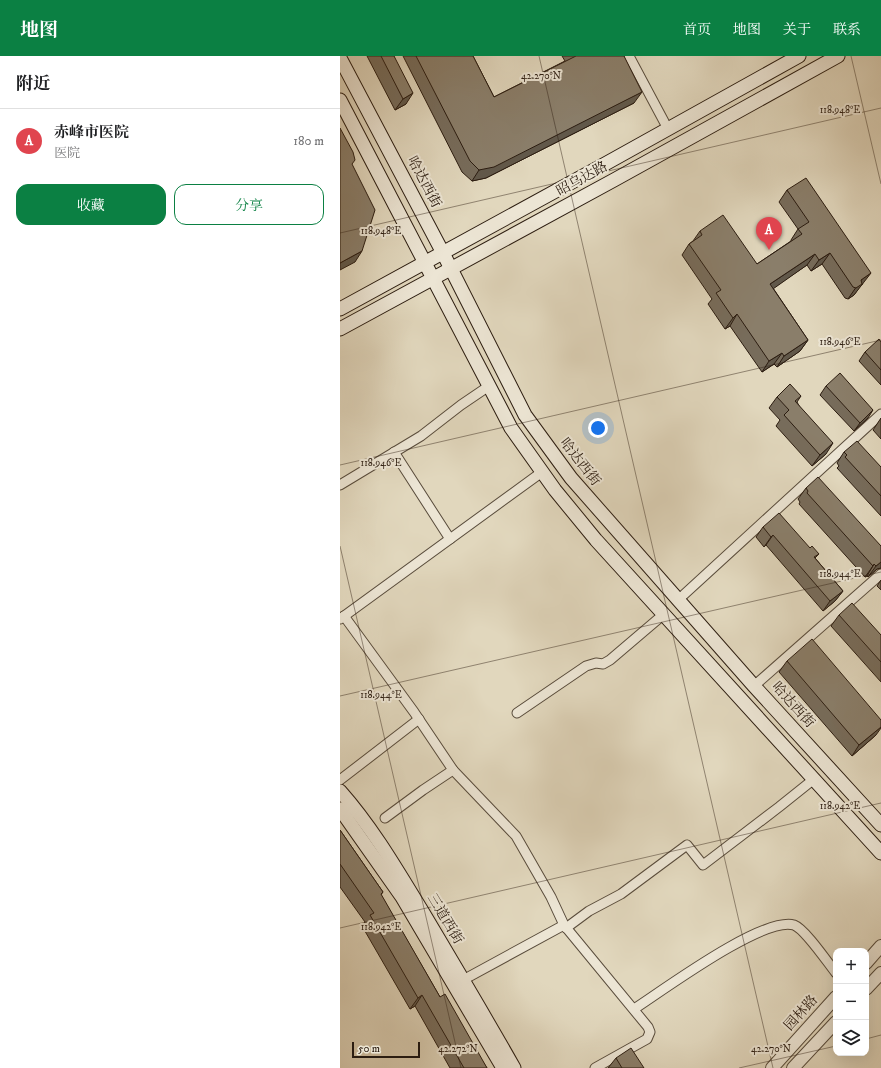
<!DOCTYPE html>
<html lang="zh">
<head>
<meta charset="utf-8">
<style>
	:root { --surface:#fff; --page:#f2f2f2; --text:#202124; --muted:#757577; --line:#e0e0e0; --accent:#0b8043 }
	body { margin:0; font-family:"IM FELL DW Pica","Noto Serif SC",serif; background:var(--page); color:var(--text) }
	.controls { position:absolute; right:12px; bottom:12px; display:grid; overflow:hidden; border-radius:8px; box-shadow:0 4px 16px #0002 }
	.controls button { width:36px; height:36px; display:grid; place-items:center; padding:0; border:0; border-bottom:1px solid var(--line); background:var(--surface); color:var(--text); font:20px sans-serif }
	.scale { position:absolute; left:12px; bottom:10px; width:68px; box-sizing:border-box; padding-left:4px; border:2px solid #2c1d11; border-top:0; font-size:11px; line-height:14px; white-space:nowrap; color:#2c1d11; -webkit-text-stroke:3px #ece5d4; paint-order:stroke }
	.you { position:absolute; left:258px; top:372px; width:14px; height:14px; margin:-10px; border:3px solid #fff; border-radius:50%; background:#1a73e8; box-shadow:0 0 0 6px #1a73e833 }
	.badge { display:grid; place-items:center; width:26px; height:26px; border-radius:50%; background:var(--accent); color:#fff; font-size:13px; font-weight:700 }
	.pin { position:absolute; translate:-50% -33px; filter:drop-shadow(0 1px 2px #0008) }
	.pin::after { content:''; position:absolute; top:21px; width:14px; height:12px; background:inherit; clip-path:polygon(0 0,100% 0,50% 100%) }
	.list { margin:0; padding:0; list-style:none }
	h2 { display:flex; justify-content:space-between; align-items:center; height:52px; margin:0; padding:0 16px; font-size:17px }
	h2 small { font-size:13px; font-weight:400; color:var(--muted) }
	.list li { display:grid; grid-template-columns:26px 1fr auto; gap:12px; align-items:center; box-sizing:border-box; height:64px; padding:0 16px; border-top:1px solid var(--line) }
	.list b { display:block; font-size:15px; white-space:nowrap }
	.list p { margin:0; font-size:13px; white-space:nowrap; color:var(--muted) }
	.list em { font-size:13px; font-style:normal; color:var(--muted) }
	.actions { display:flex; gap:8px; padding:12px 16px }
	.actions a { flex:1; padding:9px 0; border:1px solid var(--accent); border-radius:12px; text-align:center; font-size:14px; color:var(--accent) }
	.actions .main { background:var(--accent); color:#fff }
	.icon { flex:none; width:22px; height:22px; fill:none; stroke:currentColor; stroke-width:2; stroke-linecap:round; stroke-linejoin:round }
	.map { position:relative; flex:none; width:541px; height:1012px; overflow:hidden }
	header { display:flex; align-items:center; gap:24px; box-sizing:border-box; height:56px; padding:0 20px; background:var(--accent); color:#fff }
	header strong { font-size:19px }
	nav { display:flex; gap:22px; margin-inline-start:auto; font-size:14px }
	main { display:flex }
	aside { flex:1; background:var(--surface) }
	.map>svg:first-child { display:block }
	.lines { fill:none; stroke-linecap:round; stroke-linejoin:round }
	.minor-casing { stroke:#594c3c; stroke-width:11 }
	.tertiary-casing { stroke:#594c3c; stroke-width:14 }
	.secondary-casing { stroke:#2c1d11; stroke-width:15 }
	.minor { stroke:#ece5d4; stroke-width:9 }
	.tertiary { stroke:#ece5d4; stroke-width:12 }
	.secondary { stroke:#ece5d4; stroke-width:13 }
	.wall { fill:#776c5b; stroke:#2c1d11 }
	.shaded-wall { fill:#61584a; stroke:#2c1d11 }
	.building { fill:#8a7e6a; stroke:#2c1d11 }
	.ticks { fill:none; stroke:#2c1d11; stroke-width:1; stroke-opacity:0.45 }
	.labels { text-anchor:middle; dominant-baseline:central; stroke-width:4; stroke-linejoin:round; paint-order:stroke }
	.street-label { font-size:14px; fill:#2c1d11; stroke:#ece5d4 }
	.ticks-label { font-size:10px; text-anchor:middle; fill:#2c1d11; stroke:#ece5d4; stroke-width:4; stroke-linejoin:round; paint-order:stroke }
</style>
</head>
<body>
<header>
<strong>地图</strong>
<nav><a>首页</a><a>地图</a><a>关于</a><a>联系</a></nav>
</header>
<main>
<aside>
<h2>附近<small></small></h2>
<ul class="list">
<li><span class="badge" style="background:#e0444e">A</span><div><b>赤峰市医院</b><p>医院</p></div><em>180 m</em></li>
</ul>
<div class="actions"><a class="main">收藏</a><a>分享</a></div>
</aside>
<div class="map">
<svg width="541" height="1012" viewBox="0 0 541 1012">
	<rect width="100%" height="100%" fill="#e1d7bd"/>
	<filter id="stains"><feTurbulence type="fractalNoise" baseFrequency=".005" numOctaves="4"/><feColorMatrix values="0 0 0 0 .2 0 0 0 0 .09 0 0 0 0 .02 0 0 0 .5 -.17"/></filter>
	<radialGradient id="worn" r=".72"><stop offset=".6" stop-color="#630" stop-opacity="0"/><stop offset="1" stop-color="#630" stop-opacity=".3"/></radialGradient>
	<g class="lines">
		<g class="minor-casing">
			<g id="minor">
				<polyline points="289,0 328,73"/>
				<polyline points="54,396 110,483"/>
				<polyline points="0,429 81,380 121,349 149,330"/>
				<polyline points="338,544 541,358"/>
				<polyline points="4,560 74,656 113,714 176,780 211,841 224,869 308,971 310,976 307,983 255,1012"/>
				<polyline points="0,563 202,416"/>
				<polyline points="414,630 541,518"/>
				<polyline points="177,657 246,610 256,607 263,608 270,604 324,558"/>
				<polyline points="0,724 79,663"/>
				<polyline points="45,762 83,734 113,714"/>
				<polyline points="226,872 249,855 281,838 347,789 363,809 439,751 474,723"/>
				<polyline points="123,924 224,869"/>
				<path d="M294,953C322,935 423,860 454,869C465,873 488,907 496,917"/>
			</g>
		</g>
		<g class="tertiary-casing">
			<g id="tertiary">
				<polyline points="526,907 541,890"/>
				<polyline points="526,933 541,917"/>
				<polyline points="432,1012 496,941"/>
				<polyline points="453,1012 496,966"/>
			</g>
		</g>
		<g class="secondary-casing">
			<g id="secondary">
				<polyline points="0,2 103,197 185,359 231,422 414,630 541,769"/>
				<polyline points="0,44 171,372 215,434 256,484 541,797"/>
				<polyline points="0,253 265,108 459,0"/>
				<polyline points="0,273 274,124 498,0"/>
				<path d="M0,735C32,771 57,814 82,855C113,907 144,959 174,1012"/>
				<polyline points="0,753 62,841 163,1012"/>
			</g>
		</g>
		<use href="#minor" class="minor"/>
		<use href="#tertiary" class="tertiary"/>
		<use href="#secondary" class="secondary"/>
	</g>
	<g class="wall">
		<polygon points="27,0 54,0 66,48 55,54"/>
		<polygon points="63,0 133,0 154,41 225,5 222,0 284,0 294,47 146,122 132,125 122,116"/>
		<polygon points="447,134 523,228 521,229 514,239 508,243 505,242 482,208 471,215 467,209 433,232 468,284 460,295 437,311 434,308 422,316 390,270 385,273 368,248 372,243 342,199 349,188 353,185 360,175 417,208 451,185 451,184 458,173 439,146"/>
		<polygon points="541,286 541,329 519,305 525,296"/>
		<polygon points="486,330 528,362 514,375 480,339"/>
		<polygon points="461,340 457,346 486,398 472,410 436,370 440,364 429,352 437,341"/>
		<polygon points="541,362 541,383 533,374"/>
		<polygon points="504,396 541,411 541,460 497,412 499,410 497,407"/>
		<polygon points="466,432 541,490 541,512 537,513 528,521 527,520 525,521 459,448 460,446 458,443"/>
		<polygon points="423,471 470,492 479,498 475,502 503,535 495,545 483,555 426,489 424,491 416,481"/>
		<polygon points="541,524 541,534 537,530"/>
		<polygon points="499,559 541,579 541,626 491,570"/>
		<polygon points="447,605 536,679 512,700 439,616"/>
		<polygon points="0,774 43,836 41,839 100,941 147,1012 110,1012 75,950 70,953 22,870 25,866 0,831"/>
		<polygon points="276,1002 304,1012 268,1012"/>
	</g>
	<g class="shaded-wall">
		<polygon points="302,36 294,47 146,122 132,125 139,114"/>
		<polygon points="73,37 66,48 55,54 63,43"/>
		<polygon points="22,195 15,206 0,214 0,207"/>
		<polygon points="490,197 482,208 471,215 479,204"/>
		<polygon points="475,198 467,209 423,240 430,228"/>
		<polygon points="531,217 514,239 508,243 521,224"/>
		<polygon points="397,258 390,270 385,273 393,262"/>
		<polygon points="468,284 460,295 437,311 444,300"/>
		<polygon points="442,297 434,308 422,316 429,305"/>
		<polygon points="533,354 528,362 514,375 520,367"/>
		<polygon points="493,387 486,398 472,410 480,399"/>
		<polygon points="433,479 426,489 424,491 431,481"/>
		<polygon points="541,506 541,512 537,513 528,521 536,510"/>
		<polygon points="534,508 527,520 525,521 533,510"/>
		<polygon points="503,535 495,545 483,555 490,545"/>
		<polygon points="541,671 541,672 536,679 512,700 519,689"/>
		<polygon points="82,939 75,950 70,953 78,942"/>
	</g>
	<g class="building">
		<polygon points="41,0 54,0 73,37 63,43"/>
		<polygon points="76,0 133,0 154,41 236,0 284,0 302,36 154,111 139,114 130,105"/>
		<polygon points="0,72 13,96 15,104 12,108 35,154 22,195 0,207"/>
		<polygon points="466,122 531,217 521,224 522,228 516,232 513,231 490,197 479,204 475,198 430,228 468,284 444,300 442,297 429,305 397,258 393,262 376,237 381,234 349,188 362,179 360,175 383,159 417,208 462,178 458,173 469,166 447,134"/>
		<polygon points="539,283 541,286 541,314 525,296"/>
		<polygon points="500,317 533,354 520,367 486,330"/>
		<polygon points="450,328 461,340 455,345 493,387 480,399 444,359 449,354 437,341"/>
		<polygon points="517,385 541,411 541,440 505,401 507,399 504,396"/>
		<polygon points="478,421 541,490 541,506 536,510 534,508 533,510 467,437 468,435 466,432"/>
		<polygon points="439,457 470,492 472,490 479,498 474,501 503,535 490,545 433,479 431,481 423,471"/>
		<polygon points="512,547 541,579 541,606 499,559"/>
		<polygon points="472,583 541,664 541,671 519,689 447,605"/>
		<polygon points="0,774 43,836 41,838 100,941 105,938 147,1012 124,1012 82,939 78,942 30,859 34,857 0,808"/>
		<polygon points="291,992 304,1012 282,1012 276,1002"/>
	</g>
	<path class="ticks" d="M199,0L433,1012M511,0L541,128M0,177L541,52M0,409L541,284M0,490L121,1012M0,640L541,516M0,872L541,747M526,983L541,979M399,1012L496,990"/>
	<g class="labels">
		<g class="street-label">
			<text transform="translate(242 123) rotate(-29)">昭乌达路</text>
			<text transform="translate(84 126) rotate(62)">哈达西街</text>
			<text transform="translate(240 406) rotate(52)">哈达西街</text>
			<text transform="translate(453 649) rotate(48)">哈达西街</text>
			<text transform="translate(105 863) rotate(59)">三道西街</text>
			<text transform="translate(461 957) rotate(-48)">园林路</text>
		</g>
	</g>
	<g class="ticks-label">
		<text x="201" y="23">42.270°N</text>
		<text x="500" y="57">118.948°E</text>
		<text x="41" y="178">118.948°E</text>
		<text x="500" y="289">118.946°E</text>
		<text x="41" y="410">118.946°E</text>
		<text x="500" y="521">118.944°E</text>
		<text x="41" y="642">118.944°E</text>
		<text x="500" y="753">118.942°E</text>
		<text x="41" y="874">118.942°E</text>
		<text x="118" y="996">42.272°N</text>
		<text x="431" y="996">42.270°N</text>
	</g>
	<rect width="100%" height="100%" filter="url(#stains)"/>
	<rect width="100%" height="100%" fill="url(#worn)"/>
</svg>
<div class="controls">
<button>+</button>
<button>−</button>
<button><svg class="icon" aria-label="layers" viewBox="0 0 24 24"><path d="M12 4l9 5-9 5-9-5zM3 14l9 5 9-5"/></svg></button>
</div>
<div class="scale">50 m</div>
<div class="you"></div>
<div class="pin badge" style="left:429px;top:194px;background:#e0444e">A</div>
</div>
</main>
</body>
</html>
